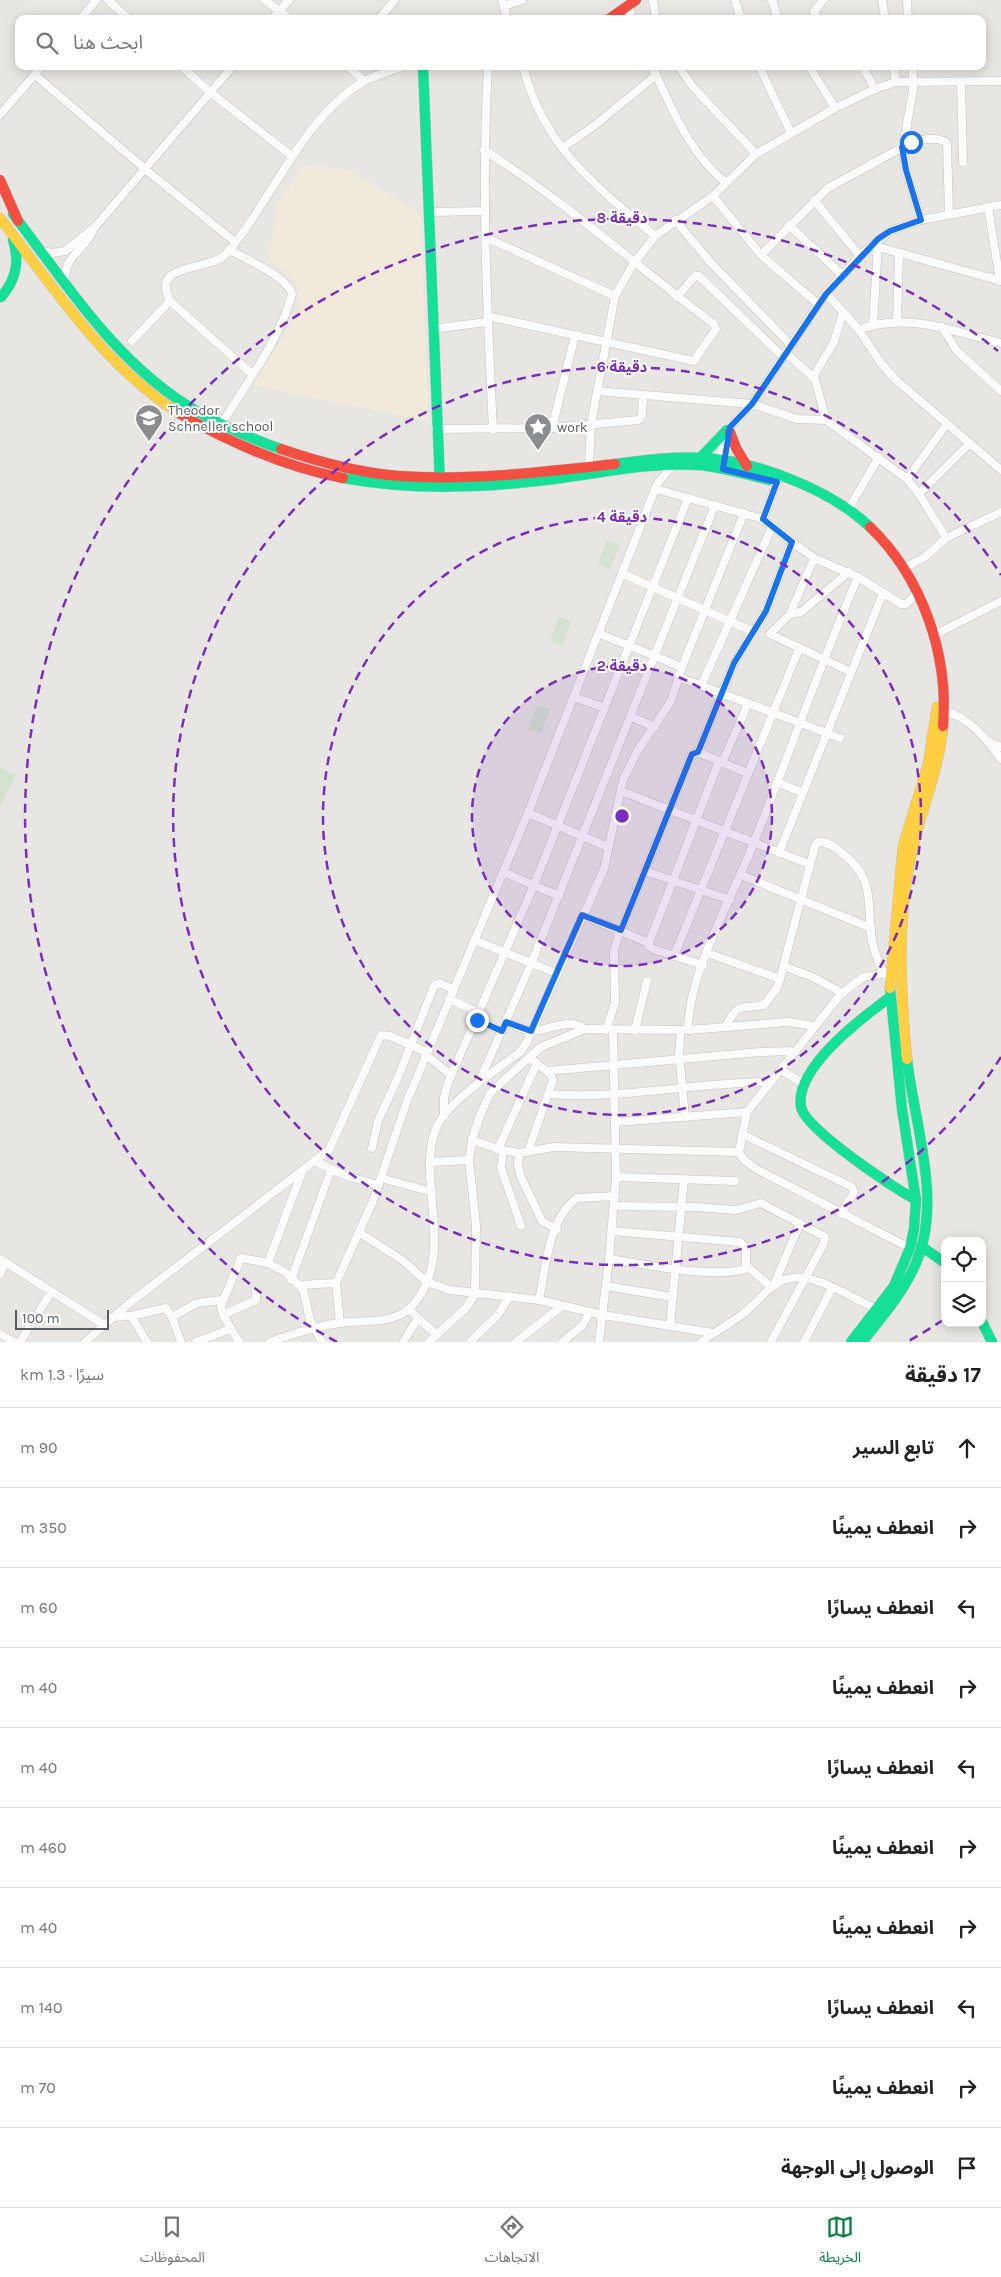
<!DOCTYPE html>
<html lang="ar">
<head>
<meta charset="utf-8">
<style>
	:root { --surface:#fff; --page:#f2f2f2; --text:#222; --muted:#767676; --line:#e0e0e0; --accent:#0b8043 }
	body { margin:0; font-family:Karla,"Noto Sans Arabic",sans-serif; background:var(--page); color:var(--text); direction:rtl }
	.controls { position:absolute; right:15px; bottom:15px; display:grid; overflow:hidden; border-radius:10px; box-shadow:0 2px 12px #0003 }
	.controls button { width:45px; height:45px; display:grid; place-items:center; padding:0; border:0; border-bottom:1px solid var(--line); background:var(--surface); color:var(--text); font:25px sans-serif }
	.scale { position:absolute; left:15px; bottom:12px; width:94px; box-sizing:border-box; padding-left:5px; border:2px solid #595c5f; border-top:0; font-size:14px; line-height:18px; white-space:nowrap; color:#595c5f; -webkit-text-stroke:4px #fff; paint-order:stroke }
	.stop { position:absolute; width:15px; height:15px; margin:-11px; border:4px solid #1a73e8; border-radius:50%; background:#fff }
	.stop.end { background:#1a73e8; border-color:#fff; box-shadow:0 1px 5px #0008 }
	.list { margin:0; padding:0; list-style:none }
	h2 { display:flex; justify-content:space-between; align-items:center; height:65px; margin:0; padding:0 20px; font-size:21px }
	h2 small { font-size:16px; font-weight:400; color:var(--muted) }
	.list li { display:grid; grid-template-columns:32px 1fr auto; gap:15px; align-items:center; box-sizing:border-box; height:80px; padding:0 20px; border-top:1px solid var(--line) }
	.list b { display:block; font-size:19px; white-space:nowrap }
	.list em { font-size:16px; font-style:normal; color:var(--muted) }
	.icon { flex:none; width:28px; height:28px; fill:none; stroke:currentColor; stroke-width:2; stroke-linecap:round; stroke-linejoin:round }
	.map { position:relative; flex:none; width:1001px; height:1342px; overflow:hidden; direction:ltr }
	.search { position:absolute; background:var(--surface); box-shadow:0 2px 12px #0003; left:15px; right:15px; top:15px; height:55px; display:flex; align-items:center; gap:12px; box-sizing:border-box; padding:0 18px; border-radius:10px; color:var(--muted); font-size:19px }
	.sheet { height:865px; background:var(--surface) }
	nav { display:flex; justify-content:space-around; align-items:center; box-sizing:border-box; height:70px; border-top:1px solid var(--line); background:var(--surface); font-size:14px; color:var(--muted) }
	nav a { display:grid; justify-items:center; gap:2px }
	nav .on { color:var(--accent) }
	.map>svg:first-child { display:block }
	.commercial { fill:#f1eadb }
	.green { fill:#d3e3cf }
	.lines { fill:none; stroke-linecap:round; stroke-linejoin:round }
	.street-casing { stroke:#c4c3c3; stroke-width:9 }
	.fast-casing { stroke:#c3c3c3; stroke-width:11 }
	.slow-casing { stroke:#c3c3c3; stroke-width:11 }
	.jam-casing { stroke:#c3c3c3; stroke-width:11 }
	.street { stroke:#fcfbfb; stroke-width:8 }
	.fast { stroke:#16e098; stroke-width:10 }
	.slow { stroke:#ffcf43; stroke-width:10 }
	.jam { stroke:#f24e42; stroke-width:10 }
	.route { stroke:#1a73e8; stroke-width:6 }
	.ring { fill:none; stroke:#7b2cbf; stroke-width:2.5; stroke-dasharray:9 6 }
	.labels { text-anchor:middle; dominant-baseline:central; stroke-width:4; stroke-linejoin:round; paint-order:stroke }
	.poi-label { font-size:14px; fill:#595c5f; stroke:#fff; text-anchor:start }
	.centre { fill:#7b2cbf; stroke:#fff; stroke-width:2.5 }
	.ring-label { font-size:15px; text-anchor:middle; font-weight:bold; fill:#7b2cbf; stroke:#fff; stroke-width:4; stroke-linejoin:round; paint-order:stroke }
</style>
</head>
<body>
<div class="map">
<svg width="1001" height="1342" viewBox="0 0 1001 1342">
	<rect width="100%" height="100%" fill="#e8e6e2"/>
	<polygon class="commercial" points="303,165 351,171 421,214 428,421 253,385 300,308 295,281 269,259 278,203"/>
	<g class="green">
		<polygon points="606,540 619,545 610,569 598,564"/>
		<polygon points="559,617 571,622 563,646 550,641"/>
		<polygon points="537,705 550,709 541,733 528,729"/>
		<polygon points="0,767 16,775 0,807"/>
	</g>
	<g class="lines">
		<g class="street-casing">
			<g id="street">
				<polyline points="108,0 129,19"/>
				<polyline points="265,0 290,19"/>
				<polyline points="502,0 507,19"/>
				<polyline points="653,0 656,19"/>
				<polyline points="735,0 741,19"/>
				<polyline points="772,0 778,19"/>
				<polyline points="882,0 885,19"/>
				<polyline points="907,0 908,19"/>
				<polyline points="629,5 632,19"/>
				<polyline points="504,6 522,0"/>
				<polyline points="81,19 96,0"/>
				<polyline points="272,19 289,0"/>
				<polyline points="379,19 395,0"/>
				<polyline points="818,19 814,12 823,0"/>
				<polyline points="181,66 211,93 292,156"/>
				<polyline points="348,66 364,81"/>
				<path d="M488,66C481,187 487,309 493,430"/>
				<path d="M523,66C543,147 595,185 655,236"/>
				<path d="M652,66C672,109 689,153 726,183"/>
				<polyline points="678,66 694,88 756,154"/>
				<polyline points="759,66 791,133"/>
				<polyline points="809,66 835,108"/>
				<polyline points="862,66 875,89"/>
				<polyline points="893,66 896,82"/>
				<polyline points="35,75 145,169 235,242"/>
				<polyline points="961,82 963,162"/>
				<polyline points="0,115 42,66"/>
				<polyline points="562,148 594,126 656,75"/>
				<path d="M484,150C565,201 637,267 714,324L716,329L694,361L487,316"/>
				<polyline points="713,196 761,255 819,305"/>
				<polyline points="814,200 860,256"/>
				<polyline points="988,207 1000,281"/>
				<polyline points="430,212 485,211"/>
				<polyline points="675,220 712,264 791,345"/>
				<path d="M921,220L906,170L903,147C914,140 935,135 947,143L949,214"/>
				<polyline points="789,225 842,275"/>
				<polyline points="487,238 615,296"/>
				<polyline points="878,247 1001,281"/>
				<polyline points="41,251 52,253 65,251 94,228 233,66"/>
				<polyline points="761,255 828,188 903,147 913,90 913,66"/>
				<path d="M66,282C61,257 86,250 93,230"/>
				<polyline points="826,293 859,330 881,363 895,379 1001,470"/>
				<polyline points="677,297 695,276 699,276 783,357"/>
				<polyline points="897,322 899,254"/>
				<polyline points="873,324 878,244"/>
				<polyline points="942,327 957,351 1001,391"/>
				<polyline points="432,329 487,322"/>
				<path d="M859,330C906,311 955,332 1001,343"/>
				<polyline points="132,341 170,301"/>
				<polyline points="786,353 815,379 826,420"/>
				<path d="M252,374L170,301C150,262 206,272 225,255C272,202 300,120 364,81C376,75 391,71 404,66"/>
				<polyline points="813,377 834,342 843,312"/>
				<polyline points="597,391 752,404 797,419 826,420 907,479 919,494 946,538"/>
				<path d="M221,425C246,383 279,342 292,294C287,277 245,258 229,250"/>
				<polyline points="552,428 575,335"/>
				<polyline points="436,429 552,428 639,420 642,416 643,396"/>
				<polyline points="718,464 727,430 752,404 826,293 864,252 890,231 921,220 1001,205"/>
				<polyline points="724,464 729,439"/>
				<polyline points="589,467 591,424 615,296 632,266 655,236 713,196 756,154 835,108 875,89 896,82 1001,81"/>
				<polyline points="907,479 946,425"/>
				<polyline points="656,489 763,519 777,482"/>
				<polyline points="919,494 970,443"/>
				<polyline points="849,508 879,457"/>
				<polyline points="792,542 814,558 858,577"/>
				<polyline points="814,558 790,614 770,634 851,672"/>
				<polyline points="906,567 925,557 946,538 1001,512"/>
				<polyline points="623,574 754,632"/>
				<polyline points="790,614 801,612 849,572"/>
				<polyline points="600,634 682,667"/>
				<polyline points="934,635 1001,601"/>
				<polyline points="678,677 840,738"/>
				<polyline points="701,686 772,527"/>
				<polyline points="574,697 605,708"/>
				<path d="M944,711C970,717 986,739 1001,759"/>
				<polyline points="631,717 655,727"/>
				<polyline points="988,741 1001,747"/>
				<polyline points="698,752 734,663 766,611 792,542 763,519"/>
				<polyline points="722,763 748,704"/>
				<polyline points="777,782 803,793"/>
				<polyline points="621,791 809,864"/>
				<polyline points="528,813 608,847"/>
				<polyline points="779,853 883,593"/>
				<polyline points="645,871 730,900"/>
				<polyline points="503,872 559,896"/>
				<polyline points="741,875 871,928"/>
				<polyline points="582,915 649,943 719,761"/>
				<polyline points="474,940 556,973"/>
				<polyline points="649,943 649,946 653,949 703,965"/>
				<polyline points="707,953 780,979"/>
				<polyline points="674,956 799,649"/>
				<polyline points="783,966 813,977 842,993"/>
				<polyline points="449,999 480,1013"/>
				<polyline points="477,1020 502,1031"/>
				<path d="M506,1022C514,1025 524,1031 532,1031C551,1030 568,1017 585,1029"/>
				<path d="M725,1027C741,999 740,1011 764,1005L777,988L780,979L815,846L818,842C827,841 835,847 842,853C877,880 866,903 872,941C874,952 879,963 884,974"/>
				<polyline points="606,1030 615,1003 614,951 618,937 692,754 698,752 747,773"/>
				<polyline points="635,1030 647,981"/>
				<polyline points="681,1030 679,1052 685,1117"/>
				<path d="M688,1030C688,975 729,904 750,852C787,761 819,667 858,577L901,604H906L914,596"/>
				<polyline points="426,1055 451,1075"/>
				<polyline points="781,1070 804,1084"/>
				<polyline points="547,1071 760,1052 793,1051"/>
				<polyline points="479,1082 531,964 715,505"/>
				<path d="M549,1094C621,1100 697,1082 770,1082"/>
				<polyline points="444,1116 444,1097 448,1083 534,885 688,498"/>
				<polyline points="616,1122 747,1112 840,995 863,977 887,973"/>
				<polyline points="742,1134 852,1187 854,1192 841,1214"/>
				<polyline points="472,1140 498,1149 519,1153 554,1147 739,1152 747,1112"/>
				<polyline points="372,1148 378,1121 399,1075 434,986 439,983 453,989"/>
				<polyline points="498,1149 537,1063"/>
				<polyline points="503,1151 501,1168 521,1226"/>
				<polyline points="528,1152 553,1080 550,1074 530,1058"/>
				<polyline points="739,1152 745,1161 758,1170 910,1248"/>
				<polyline points="519,1153 518,1165 521,1177 542,1221 557,1229"/>
				<polyline points="314,1161 349,1177 379,1185"/>
				<polyline points="431,1162 469,1160"/>
				<polyline points="616,1177 735,1181"/>
				<polyline points="381,1178 432,1192"/>
				<polyline points="614,1206 695,1207 736,1210 761,1203 825,1237 823,1245 771,1342"/>
				<polyline points="612,1231 740,1242 746,1248 746,1265 771,1287"/>
				<polyline points="360,1233 402,1260 427,1282 450,1290 539,1300 603,1315 713,1333"/>
				<polyline points="0,1259 103,1324"/>
				<path d="M609,1259C644,1264 716,1280 748,1268"/>
				<polyline points="268,1263 285,1272 303,1289 310,1320 322,1342"/>
				<polyline points="0,1274 5,1263"/>
				<polyline points="291,1280 331,1170"/>
				<polyline points="299,1285 336,1283"/>
				<polyline points="774,1285 800,1223"/>
				<polyline points="606,1286 672,1297"/>
				<path d="M539,1300C546,1268 548,1219 577,1198L615,1196"/>
				<polyline points="223,1315 256,1300 256,1290"/>
				<polyline points="131,1316 166,1308 172,1317"/>
				<polyline points="112,1317 131,1316 147,1342"/>
				<polyline points="418,1318 436,1334"/>
				<polyline points="340,1323 336,1283 373,1201 407,1101 528,813 657,484 672,466"/>
				<polyline points="670,1326 684,1179"/>
				<polyline points="0,1334 14,1342"/>
				<polyline points="20,1342 51,1292"/>
				<polyline points="85,1342 132,1301 329,1150 381,1035 390,1036 427,1052"/>
				<polyline points="181,1342 172,1317 197,1303 222,1300"/>
				<polyline points="196,1342 230,1329"/>
				<polyline points="239,1342 223,1315 221,1306 241,1258 268,1263 302,1172"/>
				<path d="M270,1342C292,1334 317,1326 340,1323C361,1320 384,1324 403,1313C410,1310 415,1303 419,1297C454,1245 415,1175 437,1126C448,1102 497,1069 519,1053L526,1044L604,869L623,780L638,750L671,701L682,667L744,513"/>
				<polyline points="403,1342 418,1318 409,1309"/>
				<polyline points="429,1342 466,1308 475,1294 476,1225 469,1160 472,1140 481,1113 491,1092 541,1047 585,1029 688,1030 788,1022 814,1026"/>
				<polyline points="470,1342 497,1316 510,1296"/>
				<polyline points="516,1342 562,1306"/>
				<polyline points="562,1342 583,1325 589,1313"/>
				<polyline points="599,1342 609,1259 616,1177 613,1030"/>
				<path d="M701,1342C714,1333 727,1325 740,1316C762,1301 773,1274 803,1278C826,1280 857,1300 878,1310"/>
				<polyline points="804,1342 832,1288"/>
			</g>
		</g>
		<g class="fast-casing">
			<g id="fast">
				<polyline points="423,66 440,484"/>
				<path d="M13,214C62,278 108,351 176,398C208,420 244,436 281,449"/>
				<path d="M1,297C16,280 20,262 13,240"/>
				<polyline points="700,458 727,430"/>
				<path d="M615,464C645,460 676,456 707,458C761,463 831,490 870,527"/>
				<path d="M343,478C416,491 488,488 562,478C607,472 653,462 698,465C722,467 746,474 769,480"/>
				<path d="M890,997C863,1017 794,1068 801,1107C806,1130 893,1187 916,1200"/>
				<polyline points="921,1246 945,1263"/>
				<polyline points="982,1322 992,1342"/>
				<polyline points="851,1342 894,1286 910,1248 914,1229 916,1200 902,1109 890,988"/>
				<path d="M862,1342C882,1317 903,1293 916,1263C943,1200 914,1124 907,1059"/>
			</g>
		</g>
		<g class="slow-casing">
			<g id="slow">
				<path d="M0,218C55,289 103,365 180,414"/>
				<polyline points="890,988 903,846 928,764 937,707"/>
				<path d="M907,1059C901,997 897,928 909,866C917,818 939,774 943,726"/>
			</g>
		</g>
		<g class="jam-casing">
			<g id="jam">
				<polyline points="609,19 636,0"/>
				<polyline points="0,180 18,221"/>
				<path d="M180,414C231,443 284,467 343,478"/>
				<polyline points="730,432 736,448 747,466"/>
				<path d="M281,449C319,462 359,473 399,476C471,481 544,472 615,464"/>
				<path d="M870,527C922,577 949,654 943,726"/>
			</g>
		</g>
		<use href="#street" class="street"/>
		<use href="#fast" class="fast"/>
		<use href="#slow" class="slow"/>
		<use href="#jam" class="jam"/>
	</g>
	<g class="lines">
		<polyline class="route" points="477,1020 502,1031 506,1022 531,1031 582,915 621,930 692,754 698,752 734,663 766,611 792,542 763,519 777,482 723,469 730,427 752,404 826,294 878,239 890,231 921,220 906,170 902,147 911,142"/>
	</g>
	<circle cx="622" cy="816" r="150" fill="#7b2cbf" fill-opacity=".12"/>
	<g class="ring">
		<circle cx="622" cy="816" r="150"/>
		<circle cx="622" cy="816" r="299"/>
		<path d="M1001 1057A449 449 0 1 1 1001 575"/>
		<path d="M943 1320A598 598 0 0 1 907 1342M337 1342A598 598 0 1 1 998 351"/>
	</g>
	<defs>
		<g id="school-pin" transform="scale(1.4375)"><path d="M0 17L-7.5 6A9.5 9.5 0 1 1 7.5 6Z" fill="#8b8c8d" stroke="#fff"/><path d="M0-5L7-2L0 1L-7-2ZM-4 1L0 2.5L4 1V4Q0 6-4 4Z" fill="#fff"/></g>
		<g id="sight-pin" transform="scale(1.4375)"><path d="M0 17L-7.5 6A9.5 9.5 0 1 1 7.5 6Z" fill="#8b8c8d" stroke="#fff"/><path d="M0-6L1.8-2.2L6-1.7L2.9 1.2L3.7 5.4L0 3.3L-3.7 5.4L-2.9 1.2L-6-1.7L-1.8-2.2Z" fill="#fff"/></g>
	</defs>
	<g fill-rule="evenodd">
		<use href="#school-pin" x="149" y="418"/>
		<use href="#sight-pin" x="538" y="427"/>
	</g>
	<g class="labels">
		<g class="poi-label">
			<text x="168" y="410">Theodor<tspan x="168" dy="16">Schneller school</tspan></text>
			<text x="557" y="427">work</text>
		</g>
	</g>
	<circle cx="622" cy="816" r="8" class="centre"/>
	<g class="ring-label">
		<text x="622" y="223">8 دقيقة</text>
		<text x="622" y="372">6 دقيقة</text>
		<text x="622" y="522">4 دقيقة</text>
		<text x="622" y="671">2 دقيقة</text>
	</g>
</svg>
<div class="controls">
<button><svg class="icon" aria-label="locate" viewBox="0 0 24 24"><circle cx="12" cy="12" r="6"/><path d="M12 2v4M12 18v4M2 12h4M18 12h4"/></svg></button>
<button><svg class="icon" aria-label="layers" viewBox="0 0 24 24"><path d="M12 4l9 5-9 5-9-5zM3 14l9 5 9-5"/></svg></button>
</div>
<div class="scale">100 m</div>
<div class="stop" style="left:911px;top:142px"></div>
<div class="stop end" style="left:477px;top:1020px"></div>
<div class="search"><svg class="icon" aria-label="search" viewBox="0 0 24 24"><circle cx="10" cy="10" r="6"/><path d="M15 15l6 6"/></svg>ابحث هنا</div>
</div>
<section class="sheet">
<h2>17 دقيقة<small>سيرًا · 1.3 km</small></h2>
<ul class="list">
<li><svg class="icon" aria-label="ahead" viewBox="0 0 24 24"><path d="M12 20V5M6 11l6-6 6 6"/></svg><div><b>تابع السير</b></div><em>90 m</em></li>
<li><svg class="icon" aria-label="right" viewBox="0 0 24 24"><path d="M7 20v-9h11M14 6l5 5-5 5"/></svg><div><b>انعطف يمينًا</b></div><em>350 m</em></li>
<li><svg class="icon" aria-label="left" viewBox="0 0 24 24"><path d="M17 20v-9H6M10 6l-5 5 5 5"/></svg><div><b>انعطف يسارًا</b></div><em>60 m</em></li>
<li><svg class="icon" aria-label="right" viewBox="0 0 24 24"><path d="M7 20v-9h11M14 6l5 5-5 5"/></svg><div><b>انعطف يمينًا</b></div><em>40 m</em></li>
<li><svg class="icon" aria-label="left" viewBox="0 0 24 24"><path d="M17 20v-9H6M10 6l-5 5 5 5"/></svg><div><b>انعطف يسارًا</b></div><em>40 m</em></li>
<li><svg class="icon" aria-label="right" viewBox="0 0 24 24"><path d="M7 20v-9h11M14 6l5 5-5 5"/></svg><div><b>انعطف يمينًا</b></div><em>460 m</em></li>
<li><svg class="icon" aria-label="right" viewBox="0 0 24 24"><path d="M7 20v-9h11M14 6l5 5-5 5"/></svg><div><b>انعطف يمينًا</b></div><em>40 m</em></li>
<li><svg class="icon" aria-label="left" viewBox="0 0 24 24"><path d="M17 20v-9H6M10 6l-5 5 5 5"/></svg><div><b>انعطف يسارًا</b></div><em>140 m</em></li>
<li><svg class="icon" aria-label="right" viewBox="0 0 24 24"><path d="M7 20v-9h11M14 6l5 5-5 5"/></svg><div><b>انعطف يمينًا</b></div><em>70 m</em></li>
<li><svg class="icon" aria-label="arrive" viewBox="0 0 24 24"><path d="M6 21V4h12l-3 4 3 4H6"/></svg><div><b>الوصول إلى الوجهة</b></div></li>
</ul>
</section>
<nav>
<a class="on"><svg class="icon" aria-label="map" viewBox="0 0 24 24"><path d="M3 6l6-2 6 2 6-2v14l-6 2-6-2-6 2zM9 4v14M15 6v14"/></svg>الخريطة</a>
<a><svg class="icon" aria-label="directions" viewBox="0 0 24 24"><path d="M12 3l9 9-9 9-9-9zM9 14v-3h6M13 9l2 2-2 2"/></svg>الاتجاهات</a>
<a><svg class="icon" aria-label="saved" viewBox="0 0 24 24"><path d="M7 4h10v16l-5-4-5 4z"/></svg>المحفوظات</a>
</nav>
</body>
</html>
